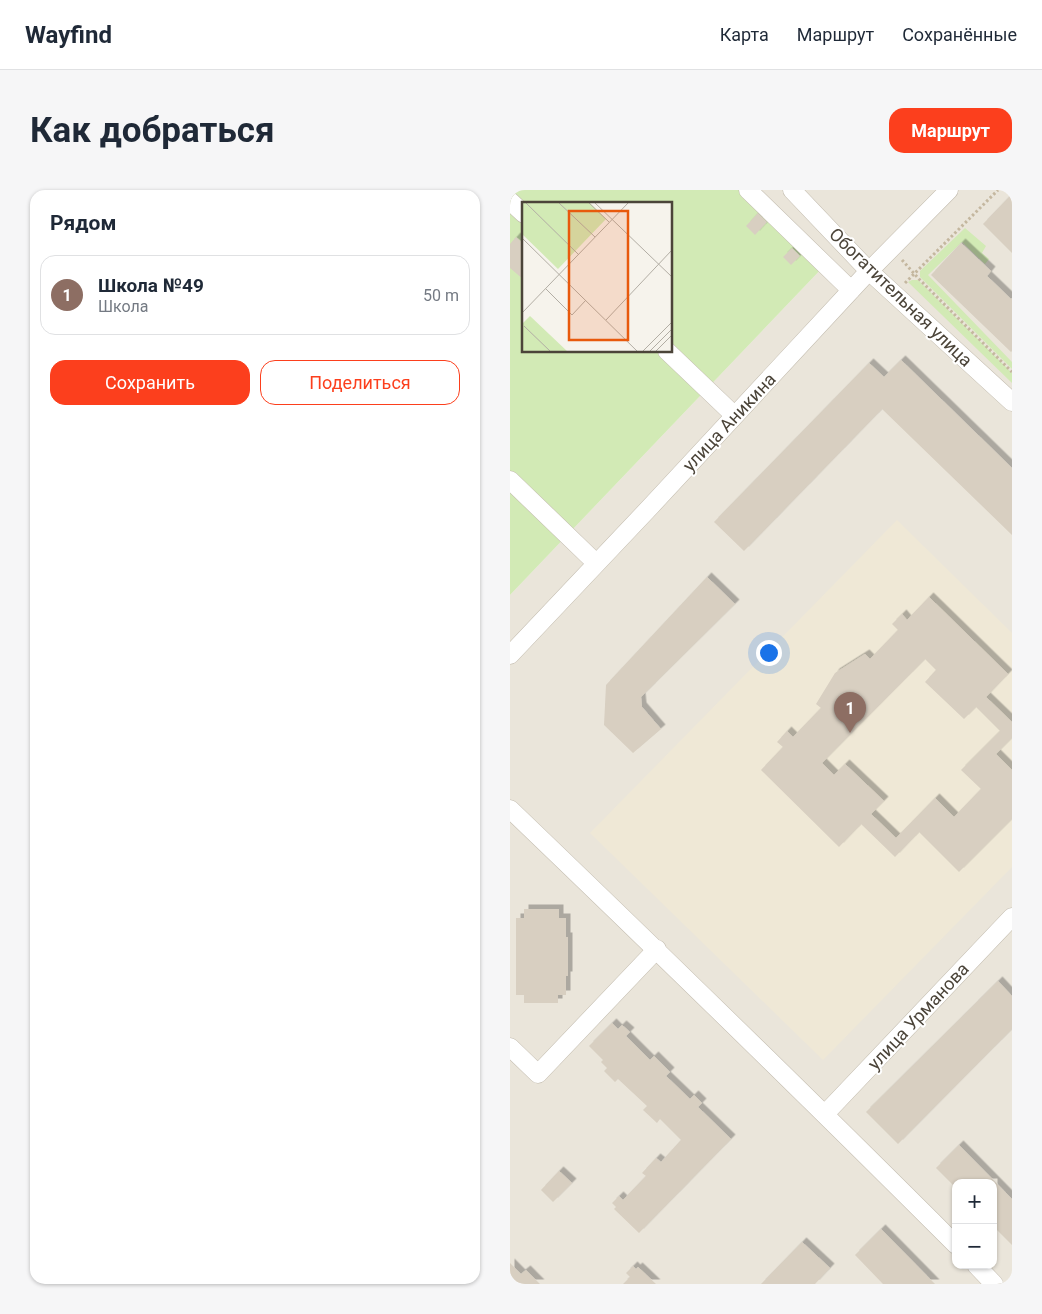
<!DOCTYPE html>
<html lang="ru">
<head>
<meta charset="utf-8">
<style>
	:root { --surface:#fff; --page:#f6f6f7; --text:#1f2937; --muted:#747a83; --line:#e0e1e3; --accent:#fc3f1d }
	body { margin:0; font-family:Roboto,sans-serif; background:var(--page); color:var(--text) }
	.controls { position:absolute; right:15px; bottom:15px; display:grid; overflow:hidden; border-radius:10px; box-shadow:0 1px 4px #0004 }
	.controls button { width:45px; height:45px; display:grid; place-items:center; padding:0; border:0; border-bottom:1px solid var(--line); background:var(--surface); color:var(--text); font:25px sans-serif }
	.you { position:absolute; left:258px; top:462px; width:18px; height:18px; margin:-12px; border:4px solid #fff; border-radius:50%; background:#1a73e8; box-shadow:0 0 0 8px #1a73e833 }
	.badge { display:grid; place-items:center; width:32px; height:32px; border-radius:50%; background:var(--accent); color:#fff; font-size:16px; font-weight:700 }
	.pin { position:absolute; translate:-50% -41px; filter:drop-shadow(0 1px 2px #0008) }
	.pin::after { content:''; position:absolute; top:26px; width:18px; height:15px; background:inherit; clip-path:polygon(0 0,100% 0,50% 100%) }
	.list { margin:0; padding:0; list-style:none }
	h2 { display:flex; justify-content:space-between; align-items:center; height:65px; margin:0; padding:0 20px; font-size:21px }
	h2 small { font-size:16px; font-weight:400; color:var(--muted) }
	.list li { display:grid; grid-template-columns:32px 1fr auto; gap:15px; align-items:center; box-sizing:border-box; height:80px; margin:0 10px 10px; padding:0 10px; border:1px solid var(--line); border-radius:15px }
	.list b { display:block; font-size:19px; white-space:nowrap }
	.list p { margin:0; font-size:16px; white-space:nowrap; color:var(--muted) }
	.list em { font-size:16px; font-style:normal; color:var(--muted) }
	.actions { display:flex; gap:10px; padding:15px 20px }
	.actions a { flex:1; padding:11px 0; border:1px solid var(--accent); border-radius:15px; text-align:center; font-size:18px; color:var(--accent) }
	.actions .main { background:var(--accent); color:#fff }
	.map { position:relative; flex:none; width:502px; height:1094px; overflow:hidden; border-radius:15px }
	header { display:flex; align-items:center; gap:30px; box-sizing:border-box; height:70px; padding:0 25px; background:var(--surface); border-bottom:1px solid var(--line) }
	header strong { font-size:24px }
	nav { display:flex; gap:28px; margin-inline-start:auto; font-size:18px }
	.intro { display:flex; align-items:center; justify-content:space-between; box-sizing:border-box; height:120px; padding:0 30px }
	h1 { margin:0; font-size:35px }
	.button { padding:12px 22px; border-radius:15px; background:var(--accent); color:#fff; font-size:18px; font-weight:700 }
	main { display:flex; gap:30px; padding:0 30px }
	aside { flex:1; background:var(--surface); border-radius:15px; box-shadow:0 1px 4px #0004 }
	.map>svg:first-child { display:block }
	.residential { fill:#eae5da; fill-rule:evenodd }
	.education { fill:#efe8d6 }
	.green { fill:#d2eab5; fill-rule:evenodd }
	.building { fill:#d8cfc1; fill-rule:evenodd; filter:url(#shadow) }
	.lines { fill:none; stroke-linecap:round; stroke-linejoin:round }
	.minor-casing { stroke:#c2bbae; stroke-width:19 }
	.path { stroke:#c4b79f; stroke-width:3; stroke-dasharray:2.5 2.5; stroke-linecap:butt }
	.minor { stroke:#fff; stroke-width:18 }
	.labels { text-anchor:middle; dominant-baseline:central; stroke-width:4; stroke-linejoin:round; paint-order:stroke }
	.street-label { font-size:18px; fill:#4b4439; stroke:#fff }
	.inset-road { fill:none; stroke:#b2ada4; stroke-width:1 }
	.view { fill:#e8590c; fill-opacity:0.15; stroke:#e8590c; stroke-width:2.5 }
	.inset-edge { fill:none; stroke:#4b4439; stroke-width:2.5 }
</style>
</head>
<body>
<header>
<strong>Wayfind</strong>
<nav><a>Карта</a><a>Маршрут</a><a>Сохранённые</a></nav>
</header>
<div class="intro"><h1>Как добраться</h1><a class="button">Маршрут</a></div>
<main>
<aside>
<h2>Рядом<small></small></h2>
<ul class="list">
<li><span class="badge" style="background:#8d6e63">1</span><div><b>Школа №49</b><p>Школа</p></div><em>50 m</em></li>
</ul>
<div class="actions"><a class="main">Сохранить</a><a>Поделиться</a></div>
</aside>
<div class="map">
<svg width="502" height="1094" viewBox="0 0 502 1094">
	<defs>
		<filter id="shadow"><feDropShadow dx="4.5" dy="-4.5" stdDeviation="0" flood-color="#0004"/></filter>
	</defs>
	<rect width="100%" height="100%" fill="#f6f3ec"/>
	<path class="residential" d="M242,0H502V1094H0V405L316,74ZM446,993H483V1075H446Z"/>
	<polygon class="education" points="387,330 502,443 502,677 313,870 80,643"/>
	<g class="green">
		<path d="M0,0H242L316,74L0,405ZM14,14H161V161H14Z"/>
		<polygon points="455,38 476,56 472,63 479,69 475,74 452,52 418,85 502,172 502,179 410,87 410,81"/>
		<polygon points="402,90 408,90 502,183 502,193 398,92"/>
	</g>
	<g class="building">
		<polygon points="502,4 502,63 473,34"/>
		<polygon points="248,23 257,32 245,45 236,36"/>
		<polygon points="6,47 14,54 14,90 0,78 0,54"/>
		<polygon points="451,53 481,81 477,86 501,109 502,108 502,161 501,162 421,85"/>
		<polygon points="282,58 290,66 281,75 273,67"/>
		<polygon points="391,170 502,278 502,345 372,219 234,361 204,332 359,173 374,187"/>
		<polygon points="197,387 225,414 131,507 132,517 151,539 123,563 94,535 96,495"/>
		<path d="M419,407L498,484L476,507L502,532V548L486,564L502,580V629L449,682L409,642L385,667L351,634L329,657L251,580L273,557L267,552L277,541L283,547L311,518L306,514L325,483L355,464L360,469L388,440L382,434L392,424L397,430ZM415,469L426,480L415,492L454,529L466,517L490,541L451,580L471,599L444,627L425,608L386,648L361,624L374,611L335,574L324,585L312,573Z"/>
		<polygon points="14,719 49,719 49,728 56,728 56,747 58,747 58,786 56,786 56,805 48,805 48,813 14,813 14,805 6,805 6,728 14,728"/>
		<polygon points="488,791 502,806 502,839 388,954 356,922"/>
		<polygon points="102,833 108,839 112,835 120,842 116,846 140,870 144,866 160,882 156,886 180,909 184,905 192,913 188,917 221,949 129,1043 104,1019 106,1017 102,1013 109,1006 113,1010 136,986 132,983 146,968 151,972 171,950 150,929 147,933 133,920 137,916 108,889 105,892 94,881 97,878 91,872 93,870 79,856"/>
		<polygon points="449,955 502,1009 502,1055 483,1036 483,993 446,993 446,998 426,978"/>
		<polygon points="49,981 62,993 43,1012 31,1000"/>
		<polygon points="371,1039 425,1094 373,1094 345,1065"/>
		<polygon points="292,1052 320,1078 305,1094 251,1094"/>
		<polygon points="0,1073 11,1084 16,1080 30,1094 0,1094"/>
		<polygon points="123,1076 126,1079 128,1077 146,1094 113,1094 120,1087 116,1083"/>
	</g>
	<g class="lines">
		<g class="minor-casing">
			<g id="minor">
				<polyline points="238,0 341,100"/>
				<polyline points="282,0 359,81 502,212"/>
				<polyline points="0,11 14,24"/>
				<polyline points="157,161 224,225"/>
				<polyline points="0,290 86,373"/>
				<polyline points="0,465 141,316 359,81 439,0"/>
				<path d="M0,619C150,763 299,908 446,1055"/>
				<polyline points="0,857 28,884 147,759"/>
				<polyline points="315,924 502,727"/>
				<polyline points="466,1075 484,1094"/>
			</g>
		</g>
		<g class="path">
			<polyline points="392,70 409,89 502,182"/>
			<polyline points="395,93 488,0"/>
		</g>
		<use href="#minor" class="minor"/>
	</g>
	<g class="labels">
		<g class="street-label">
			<text transform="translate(391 107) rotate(44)">Обогатительная улица</text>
			<text transform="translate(219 232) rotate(-47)">улица Аникина</text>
			<text transform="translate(408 826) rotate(-47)">улица Урманова</text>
		</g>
	</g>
	<g transform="translate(12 12)">
		<rect width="150" height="150" fill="#f6f3ec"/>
		<path d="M0,0H67L84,17L36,67L0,32ZM8,114L46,150H0V122Z" fill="#d2eab5"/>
		<path class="inset-road" d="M3,0L57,53M36,0L73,35M66,0L87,20M72,0L150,75M0,36L116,150M24,87L50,113L64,98M0,111L107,0M84,118L150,48M2,124L29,150M120,150L150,120M127,150L150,127M133,150L150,133"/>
		<path class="view" d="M47,9H106V138H47Z"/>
		<rect width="150" height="150" class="inset-edge"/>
	</g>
</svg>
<div class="controls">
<button>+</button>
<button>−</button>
</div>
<div class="you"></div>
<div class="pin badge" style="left:340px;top:543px;background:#8d6e63">1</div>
</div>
</main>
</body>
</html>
